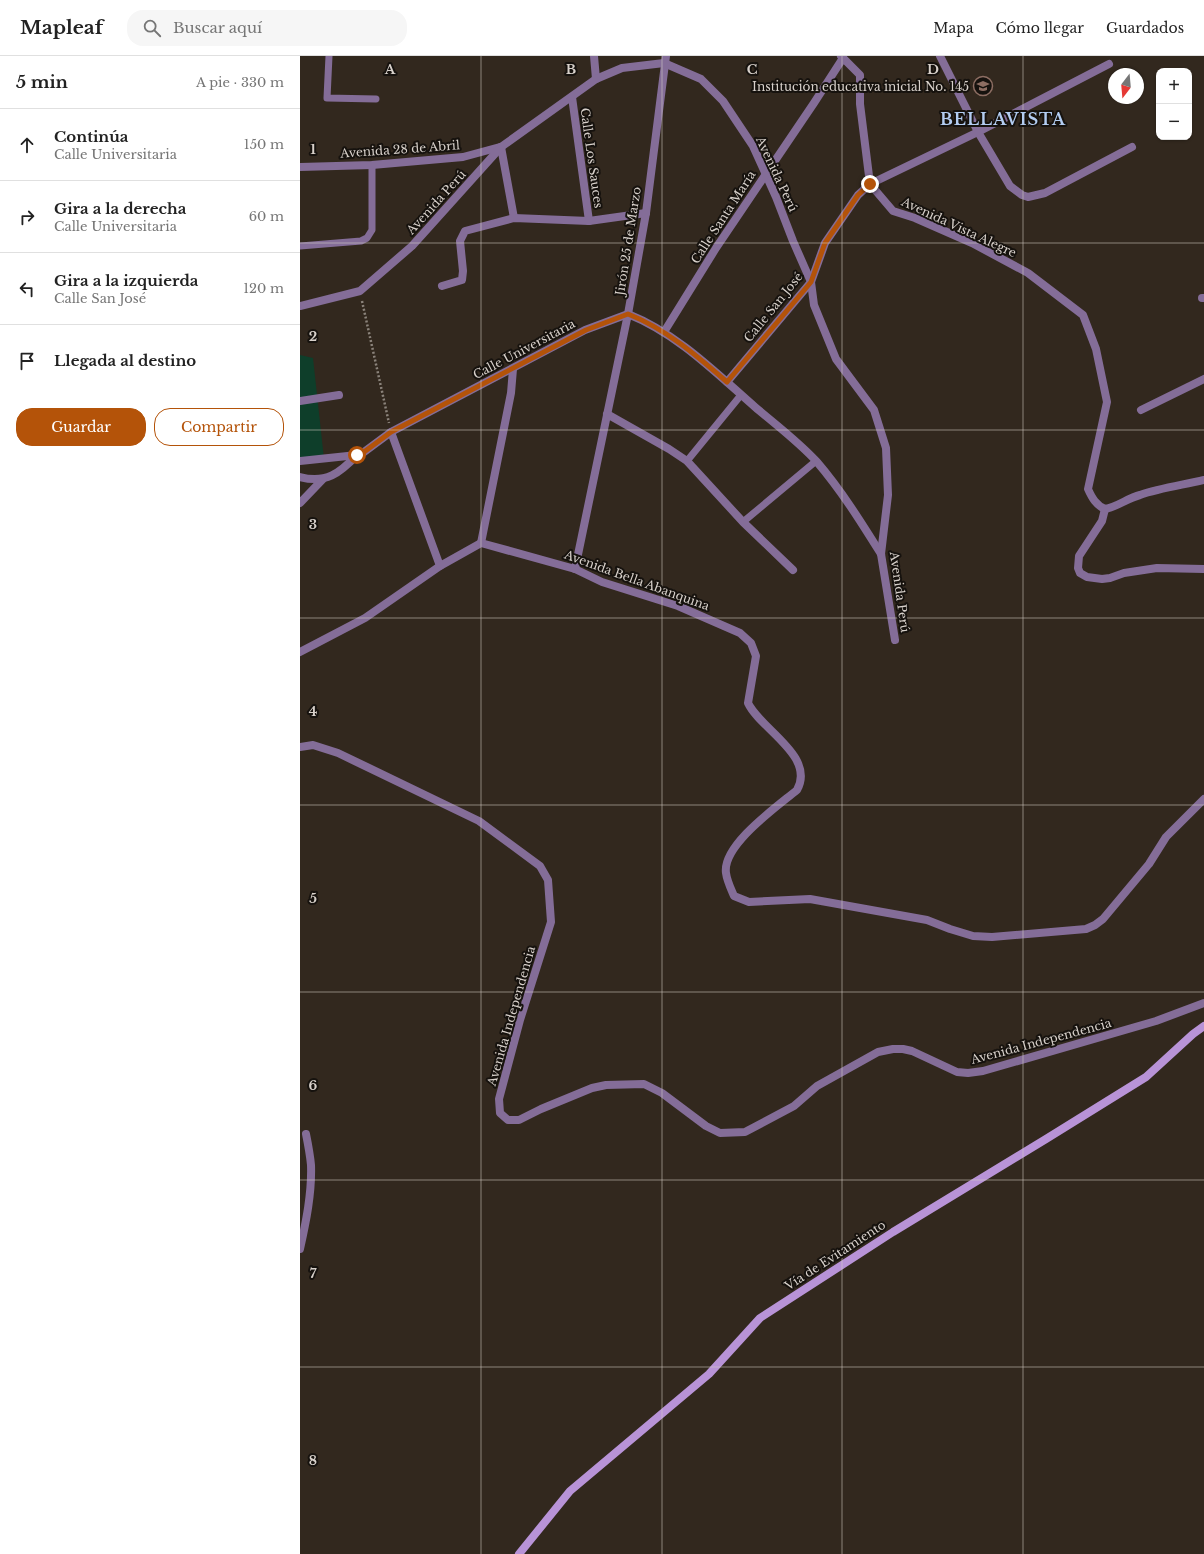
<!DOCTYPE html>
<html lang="es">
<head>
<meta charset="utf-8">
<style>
	:root { --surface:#fff; --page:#f6f6f6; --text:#222; --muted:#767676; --line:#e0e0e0; --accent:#b45309 }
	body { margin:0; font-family:"Libre Baskerville",serif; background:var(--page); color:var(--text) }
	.controls { position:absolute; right:12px; top:12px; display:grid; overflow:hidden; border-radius:8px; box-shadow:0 1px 3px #0004 }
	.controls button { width:36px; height:36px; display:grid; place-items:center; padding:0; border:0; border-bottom:1px solid var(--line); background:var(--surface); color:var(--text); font:20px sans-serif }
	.compass { position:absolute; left:808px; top:12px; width:36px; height:36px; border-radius:50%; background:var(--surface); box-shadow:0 1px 3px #0004; rotate:196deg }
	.stop { position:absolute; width:12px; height:12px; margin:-9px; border:3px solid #b45309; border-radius:50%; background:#fff }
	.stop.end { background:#b45309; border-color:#fff; box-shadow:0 1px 4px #0008 }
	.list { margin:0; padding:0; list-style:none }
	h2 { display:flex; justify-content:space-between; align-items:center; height:52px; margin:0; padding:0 16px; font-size:17px }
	h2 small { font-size:13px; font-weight:400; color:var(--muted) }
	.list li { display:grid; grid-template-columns:26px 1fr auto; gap:12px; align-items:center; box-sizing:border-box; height:72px; padding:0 16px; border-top:1px solid var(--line) }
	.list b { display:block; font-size:15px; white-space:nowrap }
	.list p { margin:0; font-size:13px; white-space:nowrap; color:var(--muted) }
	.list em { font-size:13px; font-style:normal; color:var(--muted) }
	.actions { display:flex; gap:8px; padding:12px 16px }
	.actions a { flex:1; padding:9px 0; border:1px solid var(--accent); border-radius:16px; text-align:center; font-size:14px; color:var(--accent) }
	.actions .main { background:var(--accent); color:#fff }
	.icon { flex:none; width:22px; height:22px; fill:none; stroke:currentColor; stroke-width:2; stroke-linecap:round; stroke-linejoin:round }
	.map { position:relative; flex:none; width:904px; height:1498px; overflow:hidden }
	header { display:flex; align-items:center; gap:24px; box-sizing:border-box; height:56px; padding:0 20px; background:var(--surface); border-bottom:1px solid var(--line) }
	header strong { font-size:19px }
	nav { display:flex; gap:22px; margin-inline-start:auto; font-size:14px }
	.search { width:280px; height:36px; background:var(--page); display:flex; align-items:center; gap:10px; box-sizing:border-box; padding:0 14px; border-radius:16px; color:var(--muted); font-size:15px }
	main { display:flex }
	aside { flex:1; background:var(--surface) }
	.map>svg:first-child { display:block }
	.green { fill:#0e3e2a }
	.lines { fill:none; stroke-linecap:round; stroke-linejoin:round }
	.path { stroke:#8b837b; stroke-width:2.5; stroke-dasharray:2 2; stroke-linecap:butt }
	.service { stroke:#846d98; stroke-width:7 }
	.minor { stroke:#846d98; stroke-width:8 }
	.secondary { stroke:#b893d7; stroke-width:8 }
	.route { stroke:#b45309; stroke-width:5 }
	.grid { fill:none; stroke:#d7d0ca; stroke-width:1; stroke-opacity:0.55 }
	.labels { text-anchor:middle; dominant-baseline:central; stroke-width:4; stroke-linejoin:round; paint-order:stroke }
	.poi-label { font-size:12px; fill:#d7d0ca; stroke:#16120e; text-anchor:end }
	.street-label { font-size:12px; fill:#d7d0ca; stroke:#16120e }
	.district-label { font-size:16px; font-weight:bold; letter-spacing:1px; fill:#b3cdf2; stroke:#16120e }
	.grid-label { font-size:13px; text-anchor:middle; font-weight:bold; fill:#d7d0ca; stroke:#16120e; stroke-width:4; stroke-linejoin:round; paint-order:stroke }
</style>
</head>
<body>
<header>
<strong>Mapleaf</strong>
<div class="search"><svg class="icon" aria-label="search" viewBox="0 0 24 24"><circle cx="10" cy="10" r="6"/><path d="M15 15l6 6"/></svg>Buscar aquí</div>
<nav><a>Mapa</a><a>Cómo llegar</a><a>Guardados</a></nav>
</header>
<main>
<aside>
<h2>5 min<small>A pie · 330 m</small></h2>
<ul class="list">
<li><svg class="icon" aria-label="ahead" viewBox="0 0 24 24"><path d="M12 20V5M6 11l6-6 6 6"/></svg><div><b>Continúa</b><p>Calle Universitaria</p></div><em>150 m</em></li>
<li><svg class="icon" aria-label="right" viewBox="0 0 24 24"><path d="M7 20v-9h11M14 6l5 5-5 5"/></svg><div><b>Gira a la derecha</b><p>Calle Universitaria</p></div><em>60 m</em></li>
<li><svg class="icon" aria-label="left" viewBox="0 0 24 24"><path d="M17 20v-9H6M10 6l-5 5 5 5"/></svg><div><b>Gira a la izquierda</b><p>Calle San José</p></div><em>120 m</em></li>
<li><svg class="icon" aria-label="arrive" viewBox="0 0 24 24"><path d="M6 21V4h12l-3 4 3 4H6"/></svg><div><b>Llegada al destino</b></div></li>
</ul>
<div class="actions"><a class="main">Guardar</a><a>Compartir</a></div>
</aside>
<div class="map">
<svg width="904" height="1498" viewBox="0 0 904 1498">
	<rect width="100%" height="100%" fill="#32281e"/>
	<polygon class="green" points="0,299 13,302 24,403 0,406"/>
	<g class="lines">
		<polyline class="path" points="62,245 89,367"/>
		<g class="service">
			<polyline points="29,0 27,42 76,43"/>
			<polyline points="0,190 61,185 67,182 72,174 72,109"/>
			<polyline points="387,405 441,339"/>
			<polyline points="443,466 516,405"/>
		</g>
		<g class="minor">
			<polyline points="294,0 296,23"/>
			<path d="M541,0L560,19V48L570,128L593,155L615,162L672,187L728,217L783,259L796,293L807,346L788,433C792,442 796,449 805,453"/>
			<polyline points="640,0 678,76 710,130 722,139 728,141 745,137 832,91"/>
			<polyline points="272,41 289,165"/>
			<polyline points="201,91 214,162"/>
			<polyline points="0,111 72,109 163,101 200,91"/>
			<polyline points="142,230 162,224 163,215 160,185 165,175 214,162 289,165 346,157"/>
			<polyline points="902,242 904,242"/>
			<polyline points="0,250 60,235 112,190 201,91 296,23 322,12 364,7 401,23 423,45 453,90 476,141 493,185 511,226 514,249 536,303 574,354 586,392 588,439 581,498 595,584"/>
			<polyline points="364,276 416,192 514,47 543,2"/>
			<polyline points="427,326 511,226 525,187 558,139 570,128 678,76 809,8"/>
			<polyline points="0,345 39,339"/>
			<polyline points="841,354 904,323"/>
			<polyline points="307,358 369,393 387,405 443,466 493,514"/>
			<polyline points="91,376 140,510"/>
			<path d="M0,405L57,399L64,396L91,376L285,274L328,258C378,278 416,317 455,351C475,368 500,387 517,406C541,434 561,466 581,498"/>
			<path d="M0,421C26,428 40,417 57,399"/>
			<polyline points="0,447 23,423"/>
			<polyline points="805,453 802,465 779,500 778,512 780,517 787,521 802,523 810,522 824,517 857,512 904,513"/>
			<path d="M805,453C817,451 828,442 840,439C860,432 883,429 904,424"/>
			<polyline points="181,487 211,337 213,313"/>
			<polyline points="275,513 328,258 346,157 366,0"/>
			<path d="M0,596L65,562L140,510L181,487L275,513L302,526L378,550L440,577L451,587L456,600L448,647C460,673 516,700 497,734C478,750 422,789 426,817C427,825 431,833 434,840L449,846L510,843L627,864L650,873L673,880L692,881L786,873L795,869L803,863L849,808L866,781L904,743"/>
			<polyline points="0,691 13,689 38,697 179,765 240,810 248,824 251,866 220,964 199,1043 200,1057 208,1064 219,1064 241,1053 292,1032 306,1029 344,1028 362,1037 406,1070 420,1077 445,1076 494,1050 517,1030 578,996 593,993 603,993 612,995 657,1016 668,1017 683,1015 856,965 904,947"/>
			<path d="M0,1193C6,1166 12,1137 11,1109C10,1098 8,1088 6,1078"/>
		</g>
		<polyline class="secondary" points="219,1498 270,1435 409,1318 460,1262 593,1176 746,1083 846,1021 893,978 904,970"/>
	</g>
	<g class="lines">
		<path class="route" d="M57,399L64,396L91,376L286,274L328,258C366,273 396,299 427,326L511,226L525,187L558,139L570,128"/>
	</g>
	<path class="grid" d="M181,0V1498M362,0V1498M542,0V1498M723,0V1498M0,187H904M0,374H904M0,562H904M0,749H904M0,936H904M0,1124H904M0,1311H904"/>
	<defs>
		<g id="school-ring" transform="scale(1)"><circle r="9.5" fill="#16120e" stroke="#8d6e63" stroke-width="1.5"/><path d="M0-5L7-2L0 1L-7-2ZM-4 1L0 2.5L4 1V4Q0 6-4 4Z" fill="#8d6e63"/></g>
	</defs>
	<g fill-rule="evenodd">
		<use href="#school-ring" x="683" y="30"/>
	</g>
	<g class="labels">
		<g class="poi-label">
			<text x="669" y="30">Institución educativa inicial No. 145</text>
		</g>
		<g class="street-label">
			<text transform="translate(100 93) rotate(-4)">Avenida 28 de Abril</text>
			<text transform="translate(292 102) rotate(82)">Calle Los Sauces</text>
			<text transform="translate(477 118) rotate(65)">Avenida Perú</text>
			<text transform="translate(136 146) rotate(-48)">Avenida Perú</text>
			<text transform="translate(423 161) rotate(-57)">Calle Santa María</text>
			<text transform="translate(659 171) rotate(25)">Avenida Vista Alegre</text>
			<text transform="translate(328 185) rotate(-81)">Jirón 25 de Marzo</text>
			<text transform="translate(473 251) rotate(-51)">Calle San José</text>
			<text transform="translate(224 293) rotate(-28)">Calle Universitaria</text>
			<text transform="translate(337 524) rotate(20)">Avenida Bella Abanquina</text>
			<text transform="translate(600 536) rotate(82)">Avenida Perú</text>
			<text transform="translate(211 960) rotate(-74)">Avenida Independencia</text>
			<text transform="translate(741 985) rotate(-15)">Avenida Independencia</text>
			<text transform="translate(535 1199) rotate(-33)">Vía de Evitamiento</text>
		</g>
		<g class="district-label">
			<text x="703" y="63">BELLAVISTA</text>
		</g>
	</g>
	<g class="grid-label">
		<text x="90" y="18">A</text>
		<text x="271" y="18">B</text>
		<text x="452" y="18">C</text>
		<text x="633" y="18">D</text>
		<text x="13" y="98">1</text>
		<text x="13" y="285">2</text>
		<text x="13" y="473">3</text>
		<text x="13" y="660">4</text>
		<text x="13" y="847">5</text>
		<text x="13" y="1034">6</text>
		<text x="13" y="1222">7</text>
		<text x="13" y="1409">8</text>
	</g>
</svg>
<div class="controls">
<button>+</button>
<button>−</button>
</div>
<svg class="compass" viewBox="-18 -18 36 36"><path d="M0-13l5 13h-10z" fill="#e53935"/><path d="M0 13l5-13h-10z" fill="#767676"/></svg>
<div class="stop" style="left:57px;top:399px"></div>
<div class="stop end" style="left:570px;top:128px"></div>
</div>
</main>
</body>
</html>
